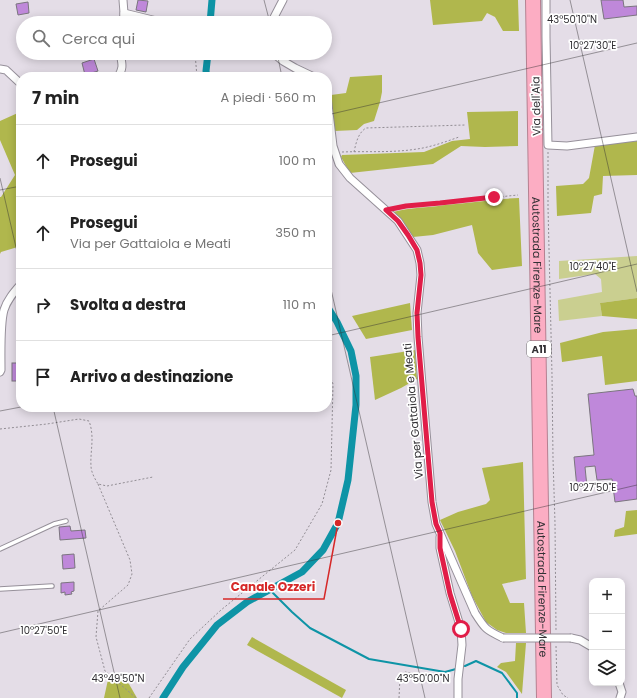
<!DOCTYPE html>
<html lang="it">
<head>
<meta charset="utf-8">
<style>
	:root { --surface:#fff; --page:#f6f6f6; --text:#222; --muted:#767676; --line:#e0e0e0 }
	body { margin:0; font-family:Poppins,sans-serif; background:var(--page); color:var(--text) }
	.controls { position:absolute; right:12px; bottom:12px; display:grid; overflow:hidden; border-radius:8px; box-shadow:0 2px 10px #0003 }
	.controls button { width:36px; height:36px; display:grid; place-items:center; padding:0; border:0; border-bottom:1px solid var(--line); background:var(--surface); color:var(--text); font:20px sans-serif }
	.stop { position:absolute; width:12px; height:12px; margin:-9px; border:3px solid #e11d48; border-radius:50%; background:#fff }
	.stop.end { background:#e11d48; border-color:#fff; box-shadow:0 1px 4px #0008 }
	.list { margin:0; padding:0; list-style:none }
	h2 { display:flex; justify-content:space-between; align-items:center; height:52px; margin:0; padding:0 16px; font-size:17px }
	h2 small { font-size:13px; font-weight:400; color:var(--muted) }
	.list li { display:grid; grid-template-columns:26px 1fr auto; gap:12px; align-items:center; box-sizing:border-box; height:72px; padding:0 16px; border-top:1px solid var(--line) }
	.list b { display:block; font-size:15px; white-space:nowrap }
	.list p { margin:0; font-size:13px; white-space:nowrap; color:var(--muted) }
	.list em { font-size:13px; font-style:normal; color:var(--muted) }
	.icon { flex:none; width:22px; height:22px; fill:none; stroke:currentColor; stroke-width:2; stroke-linecap:round; stroke-linejoin:round }
	.map { position:relative; flex:none; width:637px; height:698px; overflow:hidden }
	.search { position:absolute; background:var(--surface); box-shadow:0 2px 10px #0003; left:16px; top:16px; width:316px; height:44px; display:flex; align-items:center; gap:10px; box-sizing:border-box; padding:0 14px; border-radius:22px; color:var(--muted); font-size:15px }
	.panel { position:absolute; background:var(--surface); box-shadow:0 2px 10px #0003; left:16px; top:72px; width:316px; height:340px; border-radius:16px }
	.map>svg:first-child { display:block }
	.green { fill:#cacf90 }
	.forest { fill:#b0b74d }
	.lines { fill:none; stroke-linecap:round; stroke-linejoin:round }
	.stream { stroke:#0e94a6; stroke-width:2 }
	.canal { stroke:#0e94a6; stroke-width:7 }
	.building { fill:#bf88da; stroke:#7b757f }
	.service-casing { stroke:#96909a; stroke-width:5.5 }
	.minor-casing { stroke:#96909a; stroke-width:9 }
	.motorway-casing { stroke:#b58191; stroke-width:16 }
	.path { stroke:#928d94; stroke-width:1; stroke-dasharray:2 2; stroke-linecap:butt }
	.service { stroke:#fff; stroke-width:3.5 }
	.minor { stroke:#fff; stroke-width:7 }
	.motorway { stroke:#fcadc3; stroke-width:14 }
	.minor-bridge-casing { stroke:#96909a; stroke-width:9; stroke-linecap:butt }
	.minor-bridge { stroke:#fff; stroke-width:7 }
	.route { stroke:#e11d48; stroke-width:5 }
	.ticks { fill:none; stroke:#323034; stroke-width:1; stroke-opacity:0.45 }
	.labels { text-anchor:middle; dominant-baseline:central; stroke-width:3.5; stroke-linejoin:round; paint-order:stroke }
	.shield { fill:#fff; stroke:#706e71; stroke-width:1 }
	.shield-label { font-size:10px; font-weight:bold; fill:#323034 }
	.street-label { font-size:11px; fill:#323034; stroke:#fff }
	.ticks-label { font-size:10px; text-anchor:middle; fill:#323034; stroke:#fff; stroke-width:3.5; stroke-linejoin:round; paint-order:stroke }
	.leader { fill:none; stroke:#d62828; stroke-width:1.5 }
	.callout-dot { fill:#d62828; stroke:#fff; stroke-width:1.5 }
	.callout-label { font-size:12px; text-anchor:middle; font-weight:bold; fill:#d62828; stroke:#fff; stroke-width:3.5; stroke-linejoin:round; paint-order:stroke }
</style>
</head>
<body>
<div class="map">
<svg width="637" height="698" viewBox="0 0 637 698">
	<rect width="100%" height="100%" fill="#e4dde7"/>
	<polygon class="green" points="637,256 637,298 600,303 602,316 559,321 558,300 602,292 601,279 595,274 559,279 559,261"/>
	<g class="forest">
		<polygon points="430,0 518,0 519,31 503,31 495,17 487,13 482,21 433,25"/>
		<polygon points="382,75 382,92 380,102 374,121 364,124 357,130 334,131 331,95 346,93 350,77"/>
		<polygon points="518,111 518,146 485,147 461,146 433,164 350,173 341,157 342,155 424,152 452,141 470,139 467,112"/>
		<polygon points="20,112 21,114 21,246 1,252 0,254 0,197 1,197 15,175 0,140 0,121"/>
		<polygon points="637,141 637,175 603,176 602,194 594,196 591,213 557,216 556,186 583,184 589,178 595,145"/>
		<path d="M519,198L522,266L492,270L478,253L472,225L433,235L413,237L393,212C411,207 427,208 445,205C470,203 494,199 519,198Z"/>
		<polygon points="637,298 637,319 602,316 600,303"/>
		<polygon points="410,303 412,330 366,339 352,316"/>
		<polygon points="637,329 637,381 605,385 602,356 562,362 560,343 603,332"/>
		<polygon points="415,350 417,379 401,388 375,400 370,357"/>
		<polygon points="523,462 526,579 502,584 510,603 524,603 526,633 506,633 497,630 486,622 472,596 455,551 440,520 458,512 486,504 490,500 482,468"/>
		<polygon points="637,510 637,534 614,537 615,530 624,527 626,511"/>
		<polygon points="252,637 346,690 342,698 247,645"/>
		<polygon points="516,643 526,643 522,694 506,672 497,667 501,663 515,661"/>
		<polygon points="109,675 116,676 129,684 137,698 104,698"/>
	</g>
	<g class="lines">
		<g class="stream">
			<polyline points="270,590 292,612 310,628 369,659 445,672 456,669"/>
			<polyline points="465,666 476,661 502,673 517,693 517,698"/>
		</g>
		<g class="canal">
			<polyline points="210,23 212,0"/>
			<polyline points="207,77 206,71 208,53"/>
			<polyline points="163,698 183,667 217,625 247,602 302,572 323,550 338,523 348,480 356,405 356,376 351,351 337,322 327,306"/>
		</g>
	</g>
	<g class="building">
		<polygon points="138,0 148,1 146,12 136,10"/>
		<polygon points="601,0 623,0 624,7 637,6 637,15 604,19"/>
		<polygon points="28,2 29,13 18,15 16,4"/>
		<polygon points="94,59 98,71 85,75 82,63"/>
		<rect x="12" y="363" width="9" height="18"/>
		<polygon points="633,389 635,396 637,396 637,499 615,502 612,479 597,480 595,466 585,467 587,487 577,488 574,457 594,455 588,394"/>
		<polygon points="70,526 71,531 85,530 86,538 60,540 59,527"/>
		<polygon points="74,554 75,568 63,569 62,555"/>
		<polygon points="74,582 74,591 71,592 72,594 65,595 65,592 61,593 61,583"/>
	</g>
	<g class="lines">
		<g class="service-casing">
			<g id="service">
				<polyline points="0,549 54,524 66,521"/>
				<polyline points="0,589 52,586"/>
			</g>
		</g>
		<g class="minor-casing">
			<g id="minor">
				<polyline points="123,0 124,13 123,23"/>
				<polyline points="546,0 546,37 548,145 567,146 637,137"/>
				<polyline points="124,13 165,23"/>
				<polyline points="271,23 283,0"/>
				<polyline points="273,53 283,61 295,68 314,77"/>
				<polyline points="0,69 6,70 21,84"/>
				<path d="M118,77C124,67 122,64 120,53"/>
				<path d="M327,96L333,146L339,164L350,178L398,221L417,250L420,263L421,275L417,313L418,337L432,502L436,524L475,613C485,629 486,630 503,638"/>
				<path d="M0,372L1,370C1,354 0,324 4,310C7,300 14,292 21,284"/>
				<polyline points="440,537 440,548 450,593 461,629 462,645 458,679 458,698"/>
				<polyline points="571,638 580,640 592,647"/>
				<polyline points="619,683 622,692 620,698"/>
			</g>
		</g>
		<g class="motorway-casing">
			<g id="motorway">
				<path id="s1" d="M533,0L544,698"/>
			</g>
		</g>
		<g class="path">
			<polyline points="195,53 197,77"/>
			<path d="M342,152C367,151 392,153 417,149C431,147 445,142 459,137"/>
			<path d="M354,152C356,143 358,133 366,128L465,125"/>
			<polyline points="548,152 548,207 552,375 553,458 555,523 556,631"/>
			<polyline points="394,208 406,206 440,203 518,195"/>
			<path d="M0,429L47,424L79,419L89,421C95,437 90,451 91,466C91,472 95,479 98,484L107,486L153,477"/>
			<polyline points="98,484 130,560 132,574 128,585 98,611 96,637 105,671 136,698"/>
			<polyline points="556,646 557,685 563,695 568,698"/>
			<polyline points="149,698 190,639 221,610 295,550 322,504 331,470 333,384 327,369"/>
			<polyline points="399,698 400,677 403,673 405,672 434,677 451,678"/>
		</g>
		<use href="#service" class="service"/>
		<use href="#minor" class="minor"/>
		<use href="#motorway" class="motorway"/>
		<g class="minor-bridge-casing">
			<polyline id="minor-bridge" points="503,638 571,638"/>
		</g>
		<use href="#minor-bridge" class="minor-bridge"/>
	</g>
	<g class="lines">
		<polyline class="route" points="461,629 450,594 440,548 440,533 436,524 432,502 418,337 417,313 421,275 420,263 417,250 408,235 398,221 386,210 406,206 440,203 494,197"/>
	</g>
	<path class="ticks" d="M264,0L270,23M570,0L637,292M277,53L282,77M327,115L637,43M0,178L21,269M0,190L21,186M327,272L425,698M327,336L637,264M53,407L120,698M0,411L21,407M0,633L637,485"/>
	<g class="labels">
		<rect class="shield" x="527" y="341" width="24" height="16" rx="3"/>
		<g class="shield-label">
			<text x="539" y="349">A11</text>
		</g>
		<g class="street-label">
			<text transform="translate(536 106) rotate(-91)">Via dell'Aia</text>
			<text stroke="none"><textPath href="#s1" startOffset="265">Autostrada Firenze-Mare</textPath></text>
			<text transform="translate(413 411) rotate(-95)">Via per Gattaiola e Meati</text>
			<text stroke="none"><textPath href="#s1" startOffset="589">Autostrada Firenze-Mare</textPath></text>
		</g>
	</g>
	<g class="ticks-label">
		<text x="572" y="23">43°50'10"N</text>
		<text x="593" y="49">10°27'30"E</text>
		<text x="593" y="270">10°27'40"E</text>
		<text x="593" y="491">10°27'50"E</text>
		<text x="44" y="634">10°27'50"E</text>
		<text x="118" y="682">43°49'50"N</text>
		<text x="423" y="682">43°50'00"N</text>
	</g>
	<path class="leader" d="M338 523L324 599H223"/>
	<circle class="callout-dot" cx="338" cy="523" r="4"/>
	<g class="callout-label">
		<text x="273" y="591">Canale Ozzeri</text>
	</g>
</svg>
<div class="controls">
<button>+</button>
<button>−</button>
<button><svg class="icon" aria-label="layers" viewBox="0 0 24 24"><path d="M12 4l9 5-9 5-9-5zM3 14l9 5 9-5"/></svg></button>
</div>
<div class="stop" style="left:461px;top:629px"></div>
<div class="stop end" style="left:494px;top:197px"></div>
<div class="search"><svg class="icon" aria-label="search" viewBox="0 0 24 24"><circle cx="10" cy="10" r="6"/><path d="M15 15l6 6"/></svg>Cerca qui</div>
<section class="panel">
<h2>7 min<small>A piedi · 560 m</small></h2>
<ul class="list">
<li><svg class="icon" aria-label="ahead" viewBox="0 0 24 24"><path d="M12 20V5M6 11l6-6 6 6"/></svg><div><b>Prosegui</b></div><em>100 m</em></li>
<li><svg class="icon" aria-label="ahead" viewBox="0 0 24 24"><path d="M12 20V5M6 11l6-6 6 6"/></svg><div><b>Prosegui</b><p>Via per Gattaiola e Meati</p></div><em>350 m</em></li>
<li><svg class="icon" aria-label="right" viewBox="0 0 24 24"><path d="M7 20v-9h11M14 6l5 5-5 5"/></svg><div><b>Svolta a destra</b></div><em>110 m</em></li>
<li><svg class="icon" aria-label="arrive" viewBox="0 0 24 24"><path d="M6 21V4h12l-3 4 3 4H6"/></svg><div><b>Arrivo a destinazione</b></div></li>
</ul>
</section>
</div>
</body>
</html>
